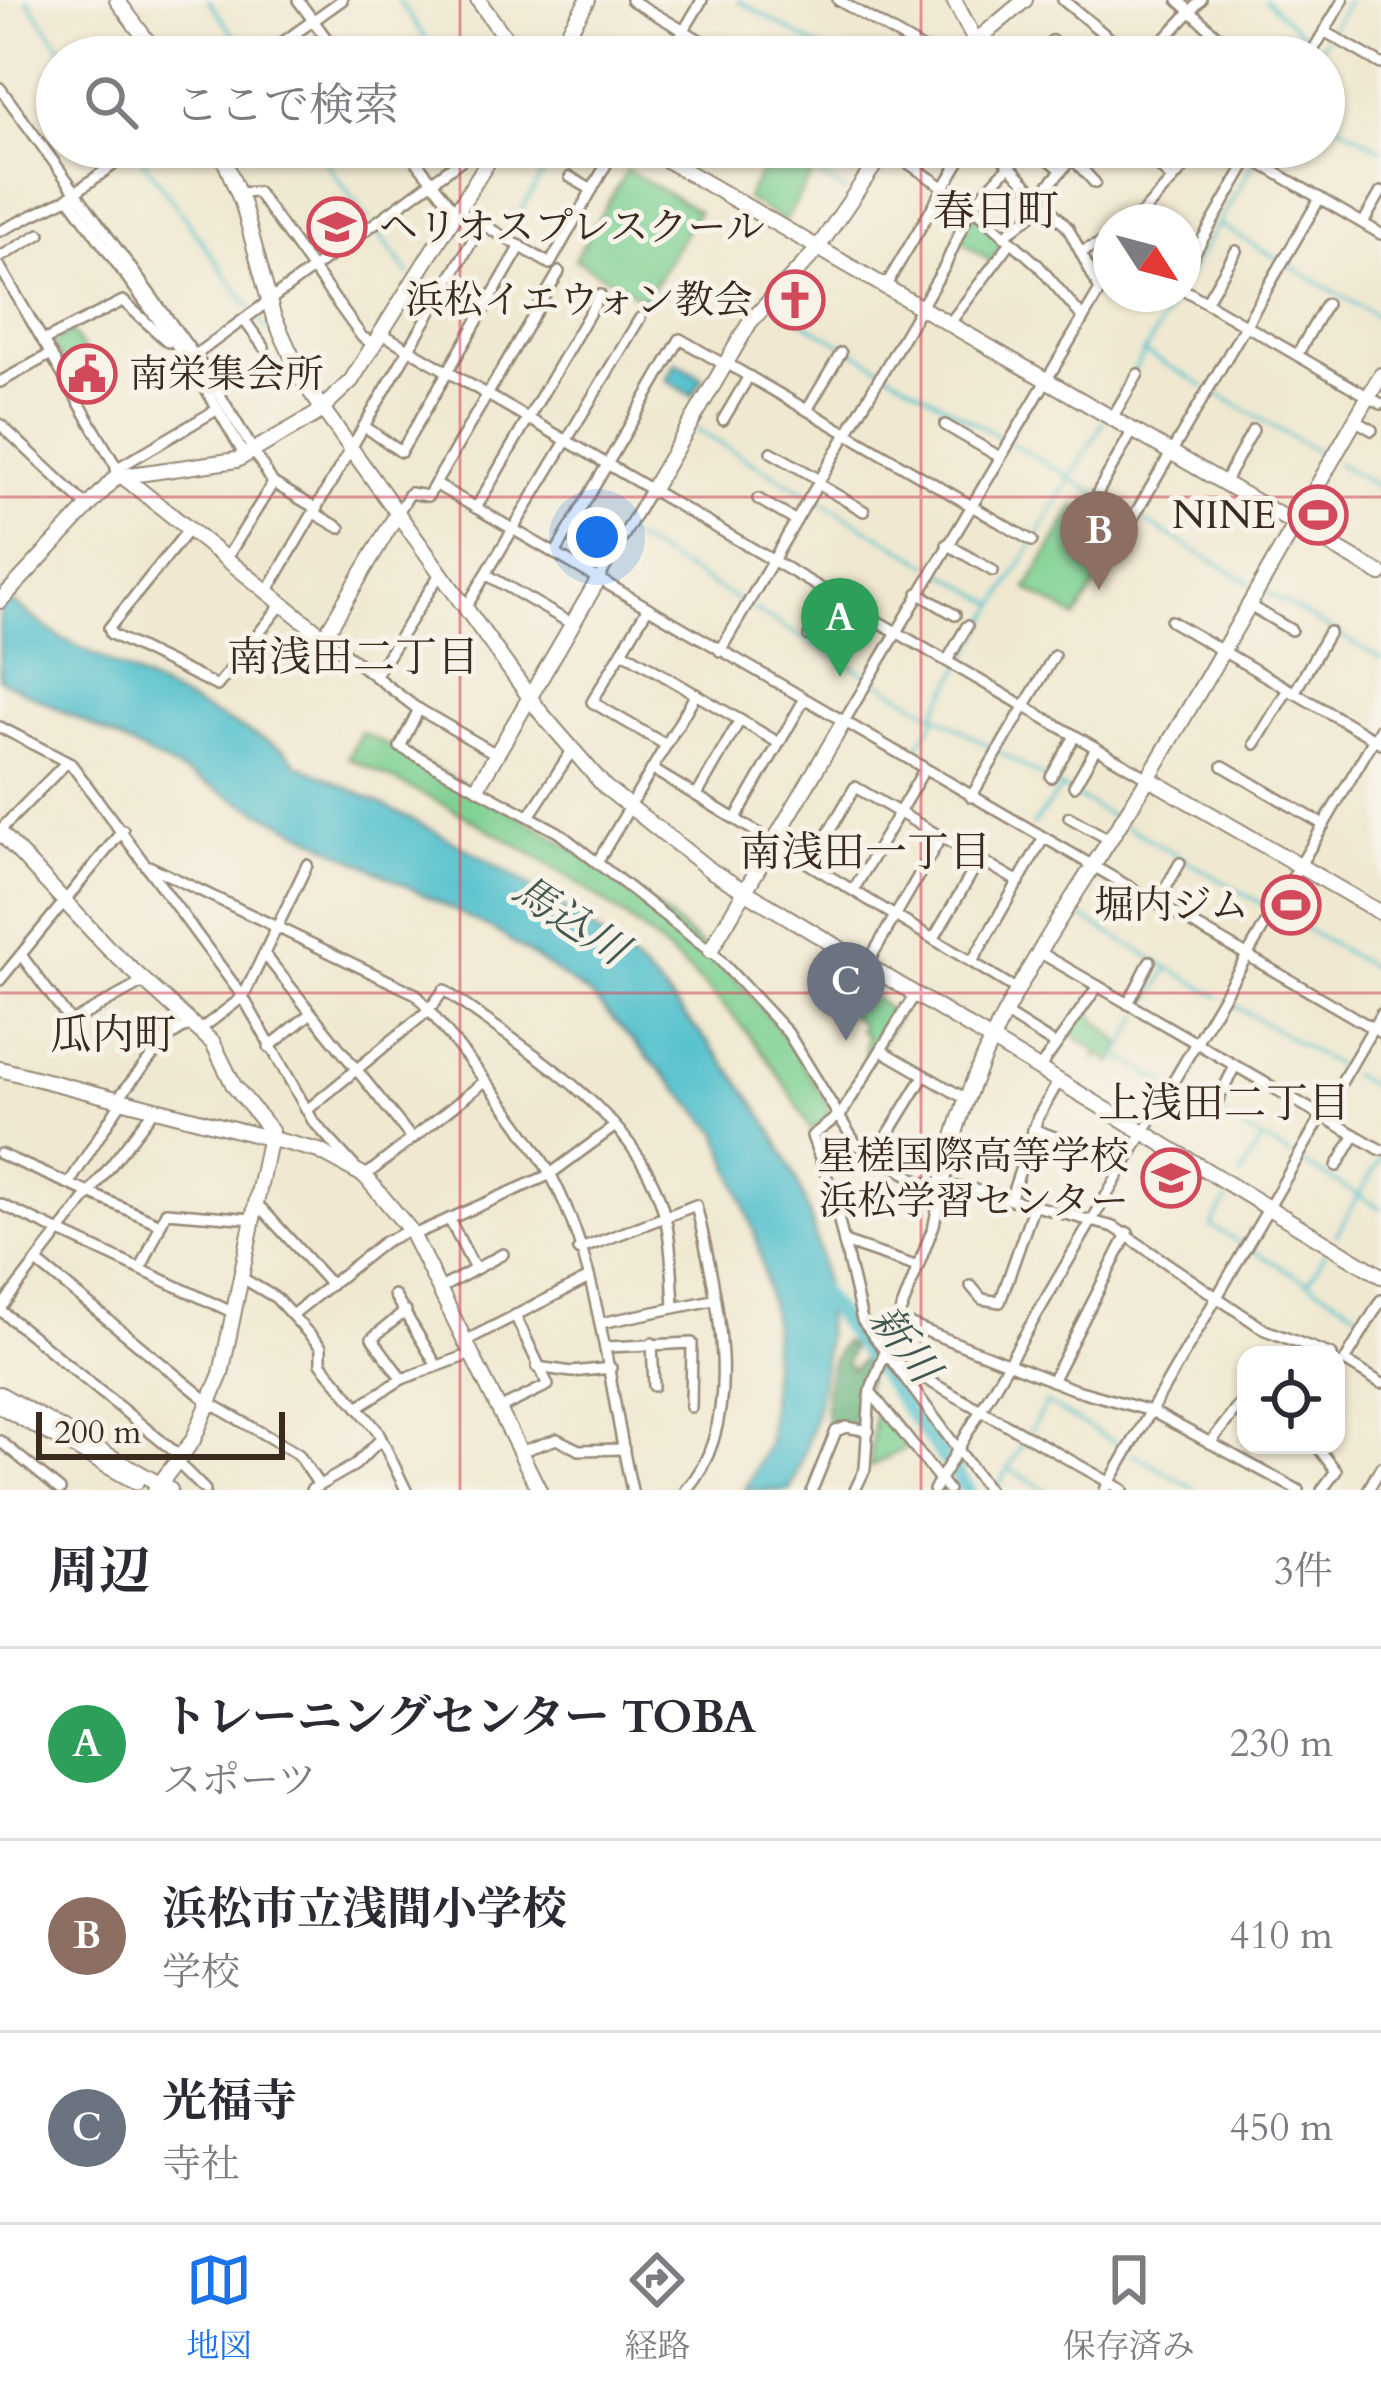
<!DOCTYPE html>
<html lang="ja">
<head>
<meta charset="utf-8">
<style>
	:root { --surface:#fff; --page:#f2f2f3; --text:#2b2b33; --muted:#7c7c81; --line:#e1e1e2; --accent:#1a73e8 }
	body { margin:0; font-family:Cardo,"Noto Serif JP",serif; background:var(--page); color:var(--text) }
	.controls { position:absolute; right:36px; bottom:36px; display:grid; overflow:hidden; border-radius:24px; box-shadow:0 3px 9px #0004 }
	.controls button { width:108px; height:108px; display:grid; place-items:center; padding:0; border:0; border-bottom:3px solid var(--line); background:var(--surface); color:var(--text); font:60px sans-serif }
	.compass { position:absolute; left:1093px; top:204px; width:108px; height:108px; border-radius:50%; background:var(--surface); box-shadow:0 3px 9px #0004; rotate:126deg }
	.scale { position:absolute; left:36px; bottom:30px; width:249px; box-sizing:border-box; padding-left:12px; border:6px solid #3b2a1e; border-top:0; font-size:33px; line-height:42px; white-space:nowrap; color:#3b2a1e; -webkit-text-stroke:9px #f7f3e8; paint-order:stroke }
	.you { position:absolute; left:597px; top:537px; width:42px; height:42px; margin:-30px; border:9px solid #fff; border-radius:50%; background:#1a73e8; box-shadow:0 0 0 18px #1a73e833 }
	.badge { display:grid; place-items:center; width:78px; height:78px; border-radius:50%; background:var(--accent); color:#fff; font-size:39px; font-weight:700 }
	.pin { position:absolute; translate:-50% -99px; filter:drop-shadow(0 3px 6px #0008) }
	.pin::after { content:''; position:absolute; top:63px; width:42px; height:36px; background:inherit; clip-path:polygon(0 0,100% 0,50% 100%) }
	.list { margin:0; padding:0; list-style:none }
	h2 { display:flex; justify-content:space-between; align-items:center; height:156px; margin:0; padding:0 48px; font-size:51px }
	h2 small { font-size:39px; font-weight:400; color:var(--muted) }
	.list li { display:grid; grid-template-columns:78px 1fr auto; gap:36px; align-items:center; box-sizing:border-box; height:192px; padding:0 48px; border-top:3px solid var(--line) }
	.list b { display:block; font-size:45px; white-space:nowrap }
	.list p { margin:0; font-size:39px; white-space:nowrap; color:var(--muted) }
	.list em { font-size:39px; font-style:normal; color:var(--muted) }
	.icon { flex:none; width:66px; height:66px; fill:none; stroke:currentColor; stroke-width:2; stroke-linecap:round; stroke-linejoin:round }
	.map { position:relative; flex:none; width:1381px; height:1490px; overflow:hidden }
	.search { position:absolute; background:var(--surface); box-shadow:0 3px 9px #0004; left:36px; right:36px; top:36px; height:132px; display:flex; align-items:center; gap:30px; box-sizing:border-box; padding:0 42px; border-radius:66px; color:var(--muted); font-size:45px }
	.sheet { height:732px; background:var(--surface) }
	nav { display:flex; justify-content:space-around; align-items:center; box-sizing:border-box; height:168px; border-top:3px solid var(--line); background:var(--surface); font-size:33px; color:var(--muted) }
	nav a { display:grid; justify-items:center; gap:6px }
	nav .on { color:var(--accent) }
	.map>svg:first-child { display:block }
	.green { fill:#7cd092; stroke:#5c7d58; stroke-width:3 }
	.forest { fill:#65b27c; stroke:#506e4d; stroke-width:3 }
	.water { fill:#55c1ce; stroke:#487676; stroke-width:3 }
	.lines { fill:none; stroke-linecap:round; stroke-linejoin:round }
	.stream { stroke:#55c1ce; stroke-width:3 }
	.river { stroke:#55c1ce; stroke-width:15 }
	.street-casing { stroke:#968977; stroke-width:14 }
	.secondary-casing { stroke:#968977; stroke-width:18 }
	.street { stroke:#fff; stroke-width:9 }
	.secondary { stroke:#fff; stroke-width:14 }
	.grid { fill:none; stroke:#d1495b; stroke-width:3; stroke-opacity:0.55 }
	.labels { text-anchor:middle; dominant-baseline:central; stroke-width:10; stroke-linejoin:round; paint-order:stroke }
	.poi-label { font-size:39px; fill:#3b2a1e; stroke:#f7f3e8; text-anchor:end }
	.neighbourhood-label { font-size:42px; fill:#3b2a1e; stroke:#f7f3e8 }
	.water-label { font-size:42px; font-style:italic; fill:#435753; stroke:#f7f3e8 }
</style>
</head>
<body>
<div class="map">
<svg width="1381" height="1490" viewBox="0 0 1381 1490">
	<rect width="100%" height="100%" fill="#f7f3e8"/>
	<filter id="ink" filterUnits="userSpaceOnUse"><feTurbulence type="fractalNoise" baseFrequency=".00833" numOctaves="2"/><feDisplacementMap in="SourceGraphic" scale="24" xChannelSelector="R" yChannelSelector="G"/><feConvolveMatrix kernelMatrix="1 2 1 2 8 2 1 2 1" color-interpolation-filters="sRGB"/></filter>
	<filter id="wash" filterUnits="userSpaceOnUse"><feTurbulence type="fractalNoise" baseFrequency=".004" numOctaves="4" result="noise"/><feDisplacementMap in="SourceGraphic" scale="48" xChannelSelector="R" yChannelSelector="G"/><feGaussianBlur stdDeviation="2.7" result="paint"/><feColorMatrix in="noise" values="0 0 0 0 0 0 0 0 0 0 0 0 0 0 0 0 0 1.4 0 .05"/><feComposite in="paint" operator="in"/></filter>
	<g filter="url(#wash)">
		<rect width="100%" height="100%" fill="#f0e8d0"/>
		<g class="green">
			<polygon points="773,151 812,174 785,221 746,199"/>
			<polygon points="627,170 698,211 645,300 575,259"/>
			<polygon points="972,213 1005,241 991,262 960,240"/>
			<polygon points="71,332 94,364 71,377 52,344"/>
			<polygon points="1075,506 1125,535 1076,618 1027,589"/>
			<path d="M361,732C518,810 711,914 805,1068C814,1083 828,1100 830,1116L812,1132C720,949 526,841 348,758Z"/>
			<polygon points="828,956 897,1017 872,1058 865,1054 866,1035 859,1030 862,1025 839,1004 845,997 835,1000 814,980"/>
			<polygon points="1085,1008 1122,1045 1112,1063 1104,1055 1096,1058 1098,1052 1067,1031"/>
			<polygon points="875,1405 909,1446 870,1467"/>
		</g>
		<path class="forest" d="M844,1341L851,1348L846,1364L852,1369L862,1360L869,1370L858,1422L828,1425C822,1399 827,1361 844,1341Z"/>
		<g class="water">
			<polygon points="676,362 703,378 692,396 666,380"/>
			<path d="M0,593L61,638L285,750L297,764C414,818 537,879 635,963C658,982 677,1008 697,1030C821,1167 864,1316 790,1490H745L769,1442L773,1320L757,1240L718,1132L591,996L499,933L0,679Z"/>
		</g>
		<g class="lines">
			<g class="stream">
				<polyline points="27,0 68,57"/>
				<polyline points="208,0 250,57"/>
				<polyline points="398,0 439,57"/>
				<polyline points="738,0 836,57"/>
				<polyline points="1265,0 1311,42"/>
				<polyline points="1331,30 1349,0"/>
				<polyline points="575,35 614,57"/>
				<polyline points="1315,57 1326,38"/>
				<polyline points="1324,116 1381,149"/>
				<polyline points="315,147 369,221"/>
				<polyline points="769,147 845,191"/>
				<polyline points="137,152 251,309"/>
				<polyline points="1218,224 1278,259"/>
				<polyline points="375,228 409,275"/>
				<polyline points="508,233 558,147"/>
				<polyline points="1285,263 1381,319"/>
				<polyline points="1183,284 1263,147"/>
				<polyline points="775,306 881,367"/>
				<polyline points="255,314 267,331"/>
				<polyline points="1144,352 1204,386"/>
				<polyline points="888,372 1001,438"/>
				<polyline points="1211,390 1326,457"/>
				<polyline points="1109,413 1178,294"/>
				<polyline points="695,429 808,494"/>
				<polyline points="1011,443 1070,477"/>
				<polyline points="1337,463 1381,489"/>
				<polyline points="1071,479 1130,513"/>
				<polyline points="815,498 931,566"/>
				<polyline points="1137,517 1253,584"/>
				<polyline points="629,537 743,603"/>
				<polyline points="1036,538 1104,421"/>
				<polyline points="1031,546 934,714 1115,819"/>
				<polyline points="937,569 996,604"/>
				<polyline points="1263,590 1381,659"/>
				<polyline points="751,608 867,675"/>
				<polyline points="874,679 933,714"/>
				<polyline points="913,755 936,717"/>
				<polyline points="1033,825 1061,788"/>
				<polyline points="1126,826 1269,908"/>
				<polyline points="1071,911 1218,996"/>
				<polyline points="1278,913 1381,973"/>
				<polyline points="1227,1001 1339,1067"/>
				<polyline points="1146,1007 1168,969"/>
				<polyline points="1141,1015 1118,1056 1167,1084"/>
				<polyline points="1351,1074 1381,1091"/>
				<polyline points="1177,1090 1291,1156"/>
				<polyline points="1301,1162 1381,1208"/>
				<polyline points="1240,1176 1261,1141"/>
				<polyline points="1227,1200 1211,1226 1241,1243"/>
				<polyline points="1336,1235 1381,1157"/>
				<polyline points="1249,1248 1366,1316"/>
				<polyline points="1309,1281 1325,1253"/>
				<polyline points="1030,1431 1046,1403 1123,1447"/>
				<polyline points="1132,1453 1196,1490"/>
				<polyline points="1011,1470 1046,1490"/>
				<polyline points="996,1490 1025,1440"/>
			</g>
			<polyline class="river" points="816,1286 968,1490"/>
		</g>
	</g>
	<g filter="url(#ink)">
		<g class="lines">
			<g class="street-casing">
				<g id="street">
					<polyline points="298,0 340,57"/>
					<polyline points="631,0 729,57"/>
					<polyline points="838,0 936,57"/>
					<polyline points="1063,0 1132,57"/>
					<polyline points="1178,0 1240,57"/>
					<polyline points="1324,31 1381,64"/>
					<polyline points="262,57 342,0"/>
					<polyline points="668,57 702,0"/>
					<polyline points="1033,57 1052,41 1074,57"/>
					<polyline points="1098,57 1111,41"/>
					<polyline points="1148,57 1201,0"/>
					<polyline points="1309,57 1343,0"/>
					<polyline points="0,88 203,367 273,483"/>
					<polyline points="405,147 456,212"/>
					<polyline points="884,147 973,207 1038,265 1083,318"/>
					<polyline points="1033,147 1062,170"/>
					<polyline points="1138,147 1173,180"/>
					<polyline points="1232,147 1381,234"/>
					<polyline points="1072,158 1095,183"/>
					<polyline points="570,177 592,190"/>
					<polyline points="239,193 257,192 362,337 374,344"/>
					<polyline points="1039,196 1078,152 1103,147"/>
					<polyline points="69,198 196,372 245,456"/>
					<polyline points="458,210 550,264 616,147"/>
					<polyline points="1134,222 1203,147"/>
					<polyline points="1363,223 1381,192"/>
					<polyline points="0,231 66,199 138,147"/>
					<polyline points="1004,236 1046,204"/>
					<polyline points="1083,251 1111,239"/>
					<polyline points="0,257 40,234"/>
					<polyline points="0,267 121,475"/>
					<polyline points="1183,273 1256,147"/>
					<polyline points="885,287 968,147"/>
					<polyline points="1183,289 1381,404"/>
					<polyline points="1206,302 1236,251"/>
					<polyline points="244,320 264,347"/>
					<polyline points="949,324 1011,242"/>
					<polyline points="381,333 1148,778"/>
					<polyline points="43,341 123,301 168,342"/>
					<polyline points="1297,355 1326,304"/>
					<polyline points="187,361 479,147"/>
					<polyline points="726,363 1032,541"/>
					<polyline points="0,382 51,354"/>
					<polyline points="807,410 841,353"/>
					<polyline points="1112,418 1138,374"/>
					<polyline points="723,420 749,376"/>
					<polyline points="1355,420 1372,430"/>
					<polyline points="0,424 88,507"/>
					<polyline points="945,425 998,456"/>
					<polyline points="364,426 401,452 521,246"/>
					<polyline points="771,452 820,480"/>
					<polyline points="116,469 218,409"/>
					<polyline points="1224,483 1253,430"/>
					<polyline points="435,484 1381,1033"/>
					<polyline points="818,484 864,511"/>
					<polyline points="1098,492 1133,430"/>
					<polyline points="758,499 796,521"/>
					<polyline points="476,508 600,295"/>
					<polyline points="314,513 340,528"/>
					<polyline points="397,514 410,493 428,496 559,272"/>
					<polyline points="1133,518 1320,198"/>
					<polyline points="189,529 109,628 111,634 217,686 282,604"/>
					<polyline points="947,544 993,571"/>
					<polyline points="555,554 680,339 725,365"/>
					<polyline points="226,559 273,483 317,509"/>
					<polyline points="489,576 572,624"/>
					<polyline points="598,580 650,490"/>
					<polyline points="267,592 482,224"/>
					<polyline points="918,593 955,615"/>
					<polyline points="1249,605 1291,630"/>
					<polyline points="465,609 640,318"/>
					<polyline points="647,609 592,702 666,745"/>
					<polyline points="1171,621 1381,743"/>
					<polyline points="809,636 833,595"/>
					<polyline points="324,637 415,707 496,754"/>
					<polyline points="622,651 779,743"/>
					<polyline points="720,651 945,266 970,209 1026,147"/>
					<polyline points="947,661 967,626"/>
					<polyline points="375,676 440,574"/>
					<polyline points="1294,693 1329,632"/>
					<polyline points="419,709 400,747 558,832 716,956 788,1033 856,1144 920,1182 975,1190 1114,1227 1265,1330 1332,1355"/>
					<polyline points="843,723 1100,290 1068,228 992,147"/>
					<polyline points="0,727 71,764 243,997 313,1121 354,1166"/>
					<polyline points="1255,744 1288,689"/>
					<polyline points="1223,766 1324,825"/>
					<polyline points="652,769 1016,989"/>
					<polyline points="1051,777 1075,736"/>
					<polyline points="1074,786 1096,748"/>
					<polyline points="697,795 740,720"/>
					<polyline points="971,797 1054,656"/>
					<polyline points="530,815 571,752"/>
					<polyline points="1069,817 1110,840"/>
					<polyline points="736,818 804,700"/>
					<polyline points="0,830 65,764"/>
					<polyline points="598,861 696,694"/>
					<polyline points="811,863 855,787 1019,882"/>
					<path d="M149,866L416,994C457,1046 503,1099 539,1155C600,1249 607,1384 632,1490"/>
					<polyline points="854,889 924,770"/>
					<polyline points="1157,903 1180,863"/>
					<polyline points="1114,914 1129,887"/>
					<polyline points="934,938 980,859"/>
					<polyline points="1039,952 1381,1150"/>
					<polyline points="21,955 71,1022 145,981"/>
					<polyline points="265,955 412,1139"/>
					<polyline points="972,962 1043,839"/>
					<polyline points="866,966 941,837"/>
					<polyline points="0,980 123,830"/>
					<polyline points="914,996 842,1113 812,1136 832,1191 862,1320 988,1490"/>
					<polyline points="1128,1004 1150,961"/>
					<polyline points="1004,1013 1054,1044"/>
					<polyline points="201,1029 243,997 307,865"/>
					<polyline points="269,1047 311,1013"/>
					<polyline points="881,1050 966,1099"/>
					<polyline points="1039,1069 1098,986"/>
					<polyline points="118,1098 166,1039 193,1022"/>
					<polyline points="1217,1102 1235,1066"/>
					<path d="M307,1110L429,1010L444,990C522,1048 638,1112 664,1213C672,1243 672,1276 674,1306"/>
					<polyline points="1033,1129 1081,1147"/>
					<polyline points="0,1154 158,1223"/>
					<polyline points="875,1156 924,1076"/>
					<polyline points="1337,1166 1355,1135"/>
					<polyline points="365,1176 484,1082"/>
					<polyline points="70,1182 121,1102"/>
					<polyline points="1173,1189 1188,1162"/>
					<polyline points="1010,1200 1038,1117 1057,1084"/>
					<polyline points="0,1204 234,1313"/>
					<polyline points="256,1209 262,1209 331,1285"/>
					<polyline points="449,1219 475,1269"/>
					<polyline points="413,1235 549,1175 614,1127"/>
					<polyline points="844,1242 918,1267"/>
					<path d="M578,1250L696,1205C715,1286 749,1420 686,1490"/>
					<polyline points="37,1262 210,1403 298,1454 319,1485"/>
					<polyline points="141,1269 166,1212 253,1219"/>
					<polyline points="244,1279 276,1298 321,1347 321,1363 377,1430 406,1490"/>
					<polyline points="971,1286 982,1299 1000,1302 1034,1205"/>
					<polyline points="439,1289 503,1254"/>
					<polyline points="394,1295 437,1366"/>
					<polyline points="0,1309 153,1111"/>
					<polyline points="0,1310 181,1457"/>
					<polyline points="292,1315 384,1242 410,1230"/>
					<polyline points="898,1320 1073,1389 1151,1411 1298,1490"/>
					<polyline points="601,1323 713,1300"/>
					<polyline points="465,1341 587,1279"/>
					<polyline points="652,1343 654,1386"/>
					<polyline points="607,1347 692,1343 691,1407"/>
					<polyline points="888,1358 1123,1490"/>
					<polyline points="1345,1361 1381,1300"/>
					<polyline points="1345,1361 1381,1383"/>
					<polyline points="537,1367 572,1372 611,1368"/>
					<polyline points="402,1379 372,1338 406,1311"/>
					<polyline points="1052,1381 1128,1233"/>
					<polyline points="870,1391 948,1490"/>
					<polyline points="359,1406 402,1379 471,1354"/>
					<polyline points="499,1409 548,1385 515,1315"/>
					<polyline points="0,1441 60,1490"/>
					<polyline points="1210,1443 1246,1396"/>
					<polyline points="1316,1445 1336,1471 1322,1490"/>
					<polyline points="519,1452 557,1439 579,1450 624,1449"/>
					<polyline points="177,1462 205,1490"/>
					<polyline points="311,1490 355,1465 381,1439"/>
					<polyline points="812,1490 836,1431 846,1427 869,1431"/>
					<polyline points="855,1490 865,1469 870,1391 934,1225 942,1186"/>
					<polyline points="934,1490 1381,727"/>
					<polyline points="1105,1490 1381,1014"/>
					<polyline points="1368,1490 1381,1467"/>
				</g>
			</g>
			<g class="secondary-casing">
				<g id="secondary">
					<polyline points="117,0 159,57"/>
					<polyline points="478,0 519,57"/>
					<polyline points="954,0 976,42"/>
					<polyline points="553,57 588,0"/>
					<polyline points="957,57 1025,0"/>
					<polyline points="219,147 243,205 273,315 304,383 541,713 605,787 710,870 1381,1276"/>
					<polyline points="644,147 1381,574"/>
					<polyline points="121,475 324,637 397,514"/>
					<polyline points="651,491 750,322 815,252 887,147"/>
					<polyline points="0,601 116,477 237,460 315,415 351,381 497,147"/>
					<polyline points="1148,778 1381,913"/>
					<polyline points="478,786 598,580"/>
					<polyline points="0,832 108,948 213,1043 234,1086 271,1131 221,1374 193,1440 155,1490"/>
					<polyline points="710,951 843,723"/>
					<polyline points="0,1069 319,1151 365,1176 410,1230 539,1490"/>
					<path d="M942,1186C971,1033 1069,910 1147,780C1227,646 1303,510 1381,375"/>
					<polyline points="0,1394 170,1490"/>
					<polyline points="0,1406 136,1482"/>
				</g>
			</g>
			<use href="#street" class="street"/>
			<use href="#secondary" class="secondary"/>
		</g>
	</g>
	<path class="grid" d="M460,0V57M921,0V57M460,147V1490M921,147V1490M0,497H1381M0,993H1381"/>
	<defs>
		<g id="school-ring" transform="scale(3)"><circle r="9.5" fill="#f7f3e8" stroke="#d1495b" stroke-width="1.5"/><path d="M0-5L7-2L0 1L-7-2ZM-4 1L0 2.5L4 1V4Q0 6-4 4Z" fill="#d1495b"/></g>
		<g id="church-ring" transform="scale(3)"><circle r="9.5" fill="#f7f3e8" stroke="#d1495b" stroke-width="1.5"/><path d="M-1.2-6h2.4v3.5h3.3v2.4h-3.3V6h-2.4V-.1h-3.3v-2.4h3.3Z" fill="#d1495b"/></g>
		<g id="civic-ring" transform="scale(3)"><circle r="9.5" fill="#f7f3e8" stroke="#d1495b" stroke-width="1.5"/><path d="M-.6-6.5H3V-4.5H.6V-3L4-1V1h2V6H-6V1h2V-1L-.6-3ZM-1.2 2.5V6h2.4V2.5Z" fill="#d1495b"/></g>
		<g id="stadium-ring" transform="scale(3)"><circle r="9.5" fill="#f7f3e8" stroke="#d1495b" stroke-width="1.5"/><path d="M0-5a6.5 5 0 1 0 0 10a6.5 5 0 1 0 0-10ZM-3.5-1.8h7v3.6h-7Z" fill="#d1495b"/></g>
	</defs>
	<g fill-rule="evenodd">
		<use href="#school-ring" x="337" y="227"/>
		<use href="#church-ring" x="795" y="300"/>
		<use href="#civic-ring" x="87" y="374"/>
		<use href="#stadium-ring" x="1318" y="515"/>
		<use href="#stadium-ring" x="1291" y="905"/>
		<use href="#school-ring" x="1171" y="1178"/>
	</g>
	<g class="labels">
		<g class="poi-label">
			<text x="379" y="227" text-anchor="start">ヘリオスプレスクール</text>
			<text x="753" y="300">浜松イエウォン教会</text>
			<text x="129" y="374" text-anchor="start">南栄集会所</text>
			<text x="1276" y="515">NINE</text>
			<text x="1249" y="905">堀内ジム</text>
			<text x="1129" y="1156">星槎国際高等学校<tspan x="1129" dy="45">浜松学習センター</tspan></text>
		</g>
		<g class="neighbourhood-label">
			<text x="996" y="211">春日町</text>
			<text x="353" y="657">南浅田二丁目</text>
			<text x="865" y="852">南浅田一丁目</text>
			<text x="113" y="1035">瓜内町</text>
			<text x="1224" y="1103">上浅田二丁目</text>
		</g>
		<g class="water-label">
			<text transform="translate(570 920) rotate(33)">馬込川</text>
			<text transform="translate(904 1344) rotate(53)">新川</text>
		</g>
	</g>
</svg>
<div class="controls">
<button><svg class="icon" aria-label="locate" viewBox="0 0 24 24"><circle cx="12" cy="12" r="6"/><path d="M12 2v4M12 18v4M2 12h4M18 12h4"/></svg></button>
</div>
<svg class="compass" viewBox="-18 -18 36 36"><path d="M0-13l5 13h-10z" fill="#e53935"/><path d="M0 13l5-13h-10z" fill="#7c7c81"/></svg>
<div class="scale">200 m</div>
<div class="you"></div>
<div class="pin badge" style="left:840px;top:677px;background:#2e9e5b">A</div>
<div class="pin badge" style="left:1099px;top:590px;background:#8d6e63">B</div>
<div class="pin badge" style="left:846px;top:1041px;background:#6b7280">C</div>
<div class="search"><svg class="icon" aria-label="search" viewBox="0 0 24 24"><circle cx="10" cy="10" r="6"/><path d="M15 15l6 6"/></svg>ここで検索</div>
</div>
<section class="sheet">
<h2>周辺<small>3件</small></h2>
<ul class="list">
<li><span class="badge" style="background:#2e9e5b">A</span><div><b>トレーニングセンター TOBA</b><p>スポーツ</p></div><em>230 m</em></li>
<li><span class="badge" style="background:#8d6e63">B</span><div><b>浜松市立浅間小学校</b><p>学校</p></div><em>410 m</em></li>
<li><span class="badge" style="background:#6b7280">C</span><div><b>光福寺</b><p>寺社</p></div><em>450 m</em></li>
</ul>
</section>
<nav>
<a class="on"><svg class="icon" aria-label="map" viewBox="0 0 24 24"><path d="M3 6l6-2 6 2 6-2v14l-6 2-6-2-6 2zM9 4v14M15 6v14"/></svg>地図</a>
<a><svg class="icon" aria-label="directions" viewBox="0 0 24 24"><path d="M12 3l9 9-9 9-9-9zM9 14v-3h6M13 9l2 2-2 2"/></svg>経路</a>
<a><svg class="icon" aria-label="saved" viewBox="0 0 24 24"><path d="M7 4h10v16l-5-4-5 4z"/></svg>保存済み</a>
</nav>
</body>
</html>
